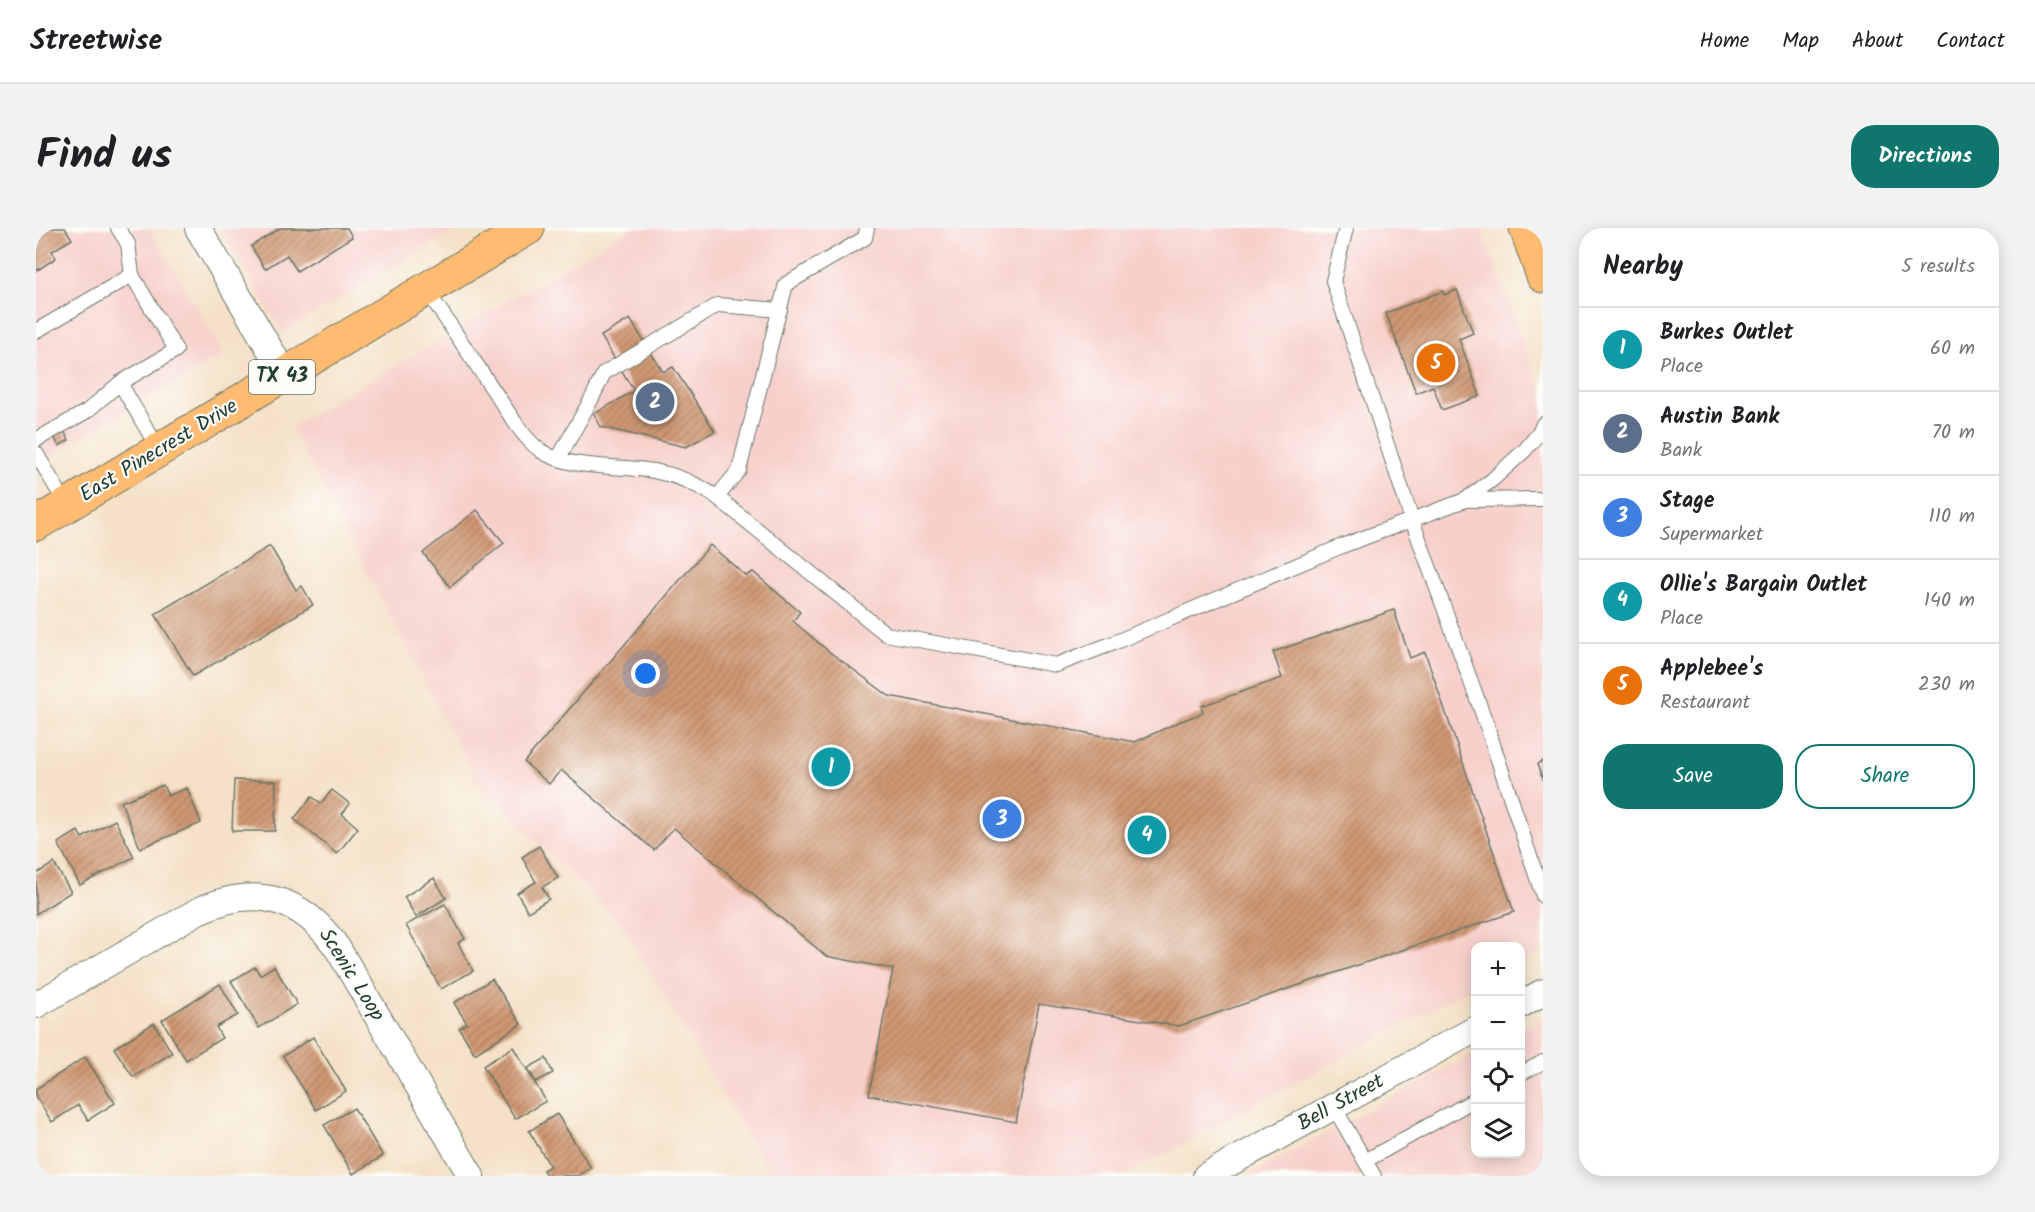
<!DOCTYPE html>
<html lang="en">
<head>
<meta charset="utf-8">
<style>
	:root { --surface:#fff; --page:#f2f2f2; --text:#202124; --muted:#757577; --line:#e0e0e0; --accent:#0f766e }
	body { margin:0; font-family:Kalam,sans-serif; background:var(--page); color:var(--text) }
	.controls { position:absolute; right:18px; bottom:18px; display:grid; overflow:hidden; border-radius:12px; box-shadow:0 3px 15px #0003 }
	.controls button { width:54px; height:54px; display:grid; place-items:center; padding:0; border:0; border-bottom:2px solid var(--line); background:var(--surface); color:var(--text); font:30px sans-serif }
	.you { position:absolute; left:610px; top:446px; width:21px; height:21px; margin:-15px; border:4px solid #fff; border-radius:50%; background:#1a73e8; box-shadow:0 0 0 9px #1a73e833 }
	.badge { display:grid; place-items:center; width:39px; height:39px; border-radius:50%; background:var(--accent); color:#fff; font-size:20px; font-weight:700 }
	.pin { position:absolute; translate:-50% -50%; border:3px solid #fff; box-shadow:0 2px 6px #0006 }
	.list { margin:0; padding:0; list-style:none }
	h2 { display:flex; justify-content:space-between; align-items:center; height:78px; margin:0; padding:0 24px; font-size:26px }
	h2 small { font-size:20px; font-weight:400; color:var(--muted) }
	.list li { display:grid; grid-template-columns:39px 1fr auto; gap:18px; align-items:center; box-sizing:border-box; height:84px; padding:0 24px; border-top:2px solid var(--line) }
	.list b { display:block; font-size:22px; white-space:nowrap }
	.list p { margin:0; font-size:20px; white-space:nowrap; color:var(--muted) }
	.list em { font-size:20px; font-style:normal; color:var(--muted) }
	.actions { display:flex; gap:12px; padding:18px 24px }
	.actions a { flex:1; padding:14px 0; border:2px solid var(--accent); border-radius:24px; text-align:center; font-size:21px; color:var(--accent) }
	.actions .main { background:var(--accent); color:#fff }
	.icon { flex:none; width:33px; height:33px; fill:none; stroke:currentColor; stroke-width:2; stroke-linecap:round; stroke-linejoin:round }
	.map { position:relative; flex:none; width:1507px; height:948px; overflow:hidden; border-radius:24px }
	header { display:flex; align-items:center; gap:36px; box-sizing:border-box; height:84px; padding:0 30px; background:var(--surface); border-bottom:2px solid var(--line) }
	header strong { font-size:28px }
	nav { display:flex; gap:33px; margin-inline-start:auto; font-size:21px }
	.intro { display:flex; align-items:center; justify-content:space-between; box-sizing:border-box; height:144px; padding:0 36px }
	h1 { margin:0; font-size:42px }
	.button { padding:15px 27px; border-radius:24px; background:var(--accent); color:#fff; font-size:21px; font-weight:700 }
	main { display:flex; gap:36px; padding:0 36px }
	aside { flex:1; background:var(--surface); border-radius:24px; box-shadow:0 3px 15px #0003 }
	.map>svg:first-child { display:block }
	.built { fill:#f7d0cb }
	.building { fill:url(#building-hatch) }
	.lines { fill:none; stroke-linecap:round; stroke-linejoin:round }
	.service-casing { stroke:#6a7667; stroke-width:16 }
	.minor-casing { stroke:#6a7667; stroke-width:28 }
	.primary-casing { stroke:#6a7667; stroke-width:35 }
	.trunk-casing { stroke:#6a7667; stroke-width:35 }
	.service { stroke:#fff; stroke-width:14 }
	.minor { stroke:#fff; stroke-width:26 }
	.primary { stroke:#febb71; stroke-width:33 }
	.trunk { stroke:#febb71; stroke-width:33 }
	.labels { text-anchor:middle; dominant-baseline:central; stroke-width:4.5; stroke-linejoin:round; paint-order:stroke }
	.shield { fill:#fdfcf7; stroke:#62766e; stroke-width:1.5 }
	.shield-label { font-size:20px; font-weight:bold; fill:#1f3d34 }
	.street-label { font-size:21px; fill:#1f3d34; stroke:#fdfcf7 }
</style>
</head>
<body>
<header>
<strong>Streetwise</strong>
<nav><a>Home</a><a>Map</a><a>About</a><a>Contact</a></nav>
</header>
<div class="intro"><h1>Find us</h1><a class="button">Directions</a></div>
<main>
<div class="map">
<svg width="1507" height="948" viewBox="0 0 1507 948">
	<defs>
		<pattern id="building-hatch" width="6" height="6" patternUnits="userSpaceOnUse" patternTransform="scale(1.5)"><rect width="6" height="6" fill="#d09873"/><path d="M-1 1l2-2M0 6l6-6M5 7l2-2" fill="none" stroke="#a87d5f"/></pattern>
	</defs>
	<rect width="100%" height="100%" fill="#fdfcf7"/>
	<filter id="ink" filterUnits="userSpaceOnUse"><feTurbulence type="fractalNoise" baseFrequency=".0167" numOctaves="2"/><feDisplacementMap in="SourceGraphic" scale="12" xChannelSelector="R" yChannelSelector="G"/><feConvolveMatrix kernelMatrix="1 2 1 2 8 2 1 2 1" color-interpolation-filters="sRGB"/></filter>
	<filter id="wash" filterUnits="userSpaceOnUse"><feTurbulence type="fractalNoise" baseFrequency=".008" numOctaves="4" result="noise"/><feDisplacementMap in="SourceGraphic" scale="24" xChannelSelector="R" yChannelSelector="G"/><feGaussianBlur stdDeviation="1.35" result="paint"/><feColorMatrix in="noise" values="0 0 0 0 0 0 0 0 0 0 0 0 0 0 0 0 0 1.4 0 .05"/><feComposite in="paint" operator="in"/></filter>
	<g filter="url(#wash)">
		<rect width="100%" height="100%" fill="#f4e1c7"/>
		<g class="built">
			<polygon points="0,0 113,0 188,126 0,236"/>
			<polygon points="184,0 424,0 246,105"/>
			<polygon points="596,0 1445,0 1507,168 1507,722 1485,734 1484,718 1440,718 1439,758 1086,948 735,948 582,690 580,691 435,548 437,546 255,199"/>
			<polygon points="1507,789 1507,948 1210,948 1439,825 1440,926 1484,926 1485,801"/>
		</g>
		<g id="blocks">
			<g class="building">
				<polygon points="0,0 29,0 36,11 16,23 20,30 0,43"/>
				<polygon points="244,0 311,0 316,9 261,43 251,27 229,41 215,18"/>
				<polygon points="1421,62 1437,105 1423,111 1444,168 1406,182 1397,158 1380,165 1350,85 1407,63 1408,67"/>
				<polygon points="594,91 627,144 637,139 679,203 650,219 565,199 558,186 598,163 565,108"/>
				<polygon points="27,201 33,212 23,218 17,207"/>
				<polygon points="441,282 468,315 414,359 387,325"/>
				<polygon points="674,317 710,348 717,344 764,384 757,393 791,422 853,468 1099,514 1145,493 1167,485 1165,478 1246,450 1237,424 1358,382 1374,430 1389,424 1478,684 1143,798 1003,776 980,894 833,867 857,741 790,728 638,600 618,622 525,542 513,556 488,534"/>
				<polygon points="234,318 260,362 266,358 277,377 157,448 119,386"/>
				<polygon points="1507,533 1507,553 1501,536"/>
				<polygon points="198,552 240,553 239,603 196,603"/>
				<polygon points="127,557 132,568 151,560 165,595 104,620 85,574"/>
				<polygon points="296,562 314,576 306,586 322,600 301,626 258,591 276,569 285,575"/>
				<polygon points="79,592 98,629 44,657 22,615 42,603 46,610"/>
				<polygon points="503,618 522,650 506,659 513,671 492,684 481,665 500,654 486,629"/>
				<polygon points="18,635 35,664 0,686 0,646"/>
				<polygon points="398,650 410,670 380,689 368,669"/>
				<polygon points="409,676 429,711 422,715 437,743 405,761 370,697"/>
				<polygon points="238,738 261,776 223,800 195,753 219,739 224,747"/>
				<polygon points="456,751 485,796 439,826 423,800 431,795 418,775"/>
				<polygon points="184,756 202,787 180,799 186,810 150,832 126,792"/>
				<polygon points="118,795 136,825 97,849 78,820"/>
				<polygon points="277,809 310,863 280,882 247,828"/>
				<polygon points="477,819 510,873 479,891 447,838"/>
				<polygon points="49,829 79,875 52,892 42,877 16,894 0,869 0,861"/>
				<polygon points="510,830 517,845 500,854 492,840"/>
				<polygon points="318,880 347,928 317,946 288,897"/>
				<polygon points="521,886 555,940 542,948 511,948 507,942 514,938 493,903"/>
			</g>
		</g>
	</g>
	<g filter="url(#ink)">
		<use href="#blocks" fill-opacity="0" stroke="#6a7667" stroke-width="1.5"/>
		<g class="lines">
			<g class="service-casing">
				<g id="service">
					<polyline points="82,0 92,16 96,47"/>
					<polyline points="1310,0 1297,53 1376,292 1450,495 1507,668"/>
					<path d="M390,61L480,196C487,206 495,216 505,223C534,242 584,237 618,243C641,247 661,256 681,269L850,406L1020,437L1075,416L1306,318L1429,272L1456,252L1489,222L1503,205L1507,196"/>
					<polyline points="0,103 96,47 140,122 84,155 51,183 0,212"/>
					<polyline points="84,155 123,222"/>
					<polyline points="0,225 31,278"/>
					<polyline points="522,231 556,170 568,145 682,77 744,82"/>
					<polyline points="681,269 703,242 750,56 829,10 831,0"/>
					<polyline points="1429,272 1507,271"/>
					<polyline points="1484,846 1507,834"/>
					<polyline points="1298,879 1329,933 1440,871"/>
					<polyline points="1329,933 1338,948"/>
				</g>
			</g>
			<g class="minor-casing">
				<g id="minor">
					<polyline points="162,0 249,147"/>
					<path d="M0,777L162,683C220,656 266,669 302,721L435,948"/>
					<polyline points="1484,777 1507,764"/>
					<polyline points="1170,948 1440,801"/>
				</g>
			</g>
			<g class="primary-casing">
				<polyline id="primary" points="0,296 492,0"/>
			</g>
			<g class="trunk-casing">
				<polyline id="trunk" points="1490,0 1507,48"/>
			</g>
			<use href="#service" class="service"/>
			<use href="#minor" class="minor"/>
			<use href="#primary" class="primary"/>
			<use href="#trunk" class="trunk"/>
		</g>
	</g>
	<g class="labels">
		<rect class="shield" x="213" y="132" width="66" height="34" rx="4.5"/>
		<g class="shield-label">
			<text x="246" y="149">TX 43</text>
		</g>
		<g class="street-label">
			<text transform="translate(123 223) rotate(-31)">East Pinecrest Drive</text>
			<text transform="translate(315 747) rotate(58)">Scenic Loop</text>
			<text transform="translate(1305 875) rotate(-29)">Bell Street</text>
		</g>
	</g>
</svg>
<div class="controls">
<button>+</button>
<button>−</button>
<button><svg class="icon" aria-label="locate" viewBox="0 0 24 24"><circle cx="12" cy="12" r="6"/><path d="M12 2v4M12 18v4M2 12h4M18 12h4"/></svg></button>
<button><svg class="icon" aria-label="layers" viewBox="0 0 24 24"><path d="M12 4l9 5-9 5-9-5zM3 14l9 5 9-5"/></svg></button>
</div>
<div class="you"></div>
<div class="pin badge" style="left:795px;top:539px;background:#0f9aa8">1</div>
<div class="pin badge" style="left:619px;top:174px;background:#5c6f8a">2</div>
<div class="pin badge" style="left:966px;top:591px;background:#3f7fe0">3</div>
<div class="pin badge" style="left:1111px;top:607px;background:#0f9aa8">4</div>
<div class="pin badge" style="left:1400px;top:135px;background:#e8710a">5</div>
</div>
<aside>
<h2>Nearby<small>5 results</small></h2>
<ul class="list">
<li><span class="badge" style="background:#0f9aa8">1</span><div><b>Burkes Outlet</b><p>Place</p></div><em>60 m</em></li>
<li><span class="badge" style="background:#5c6f8a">2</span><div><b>Austin Bank</b><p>Bank</p></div><em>70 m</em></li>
<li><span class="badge" style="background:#3f7fe0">3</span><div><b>Stage</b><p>Supermarket</p></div><em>110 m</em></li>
<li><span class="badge" style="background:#0f9aa8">4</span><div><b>Ollie's Bargain Outlet</b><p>Place</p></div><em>140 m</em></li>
<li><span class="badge" style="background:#e8710a">5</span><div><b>Applebee's</b><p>Restaurant</p></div><em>230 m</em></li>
</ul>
<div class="actions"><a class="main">Save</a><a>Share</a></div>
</aside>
</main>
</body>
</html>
